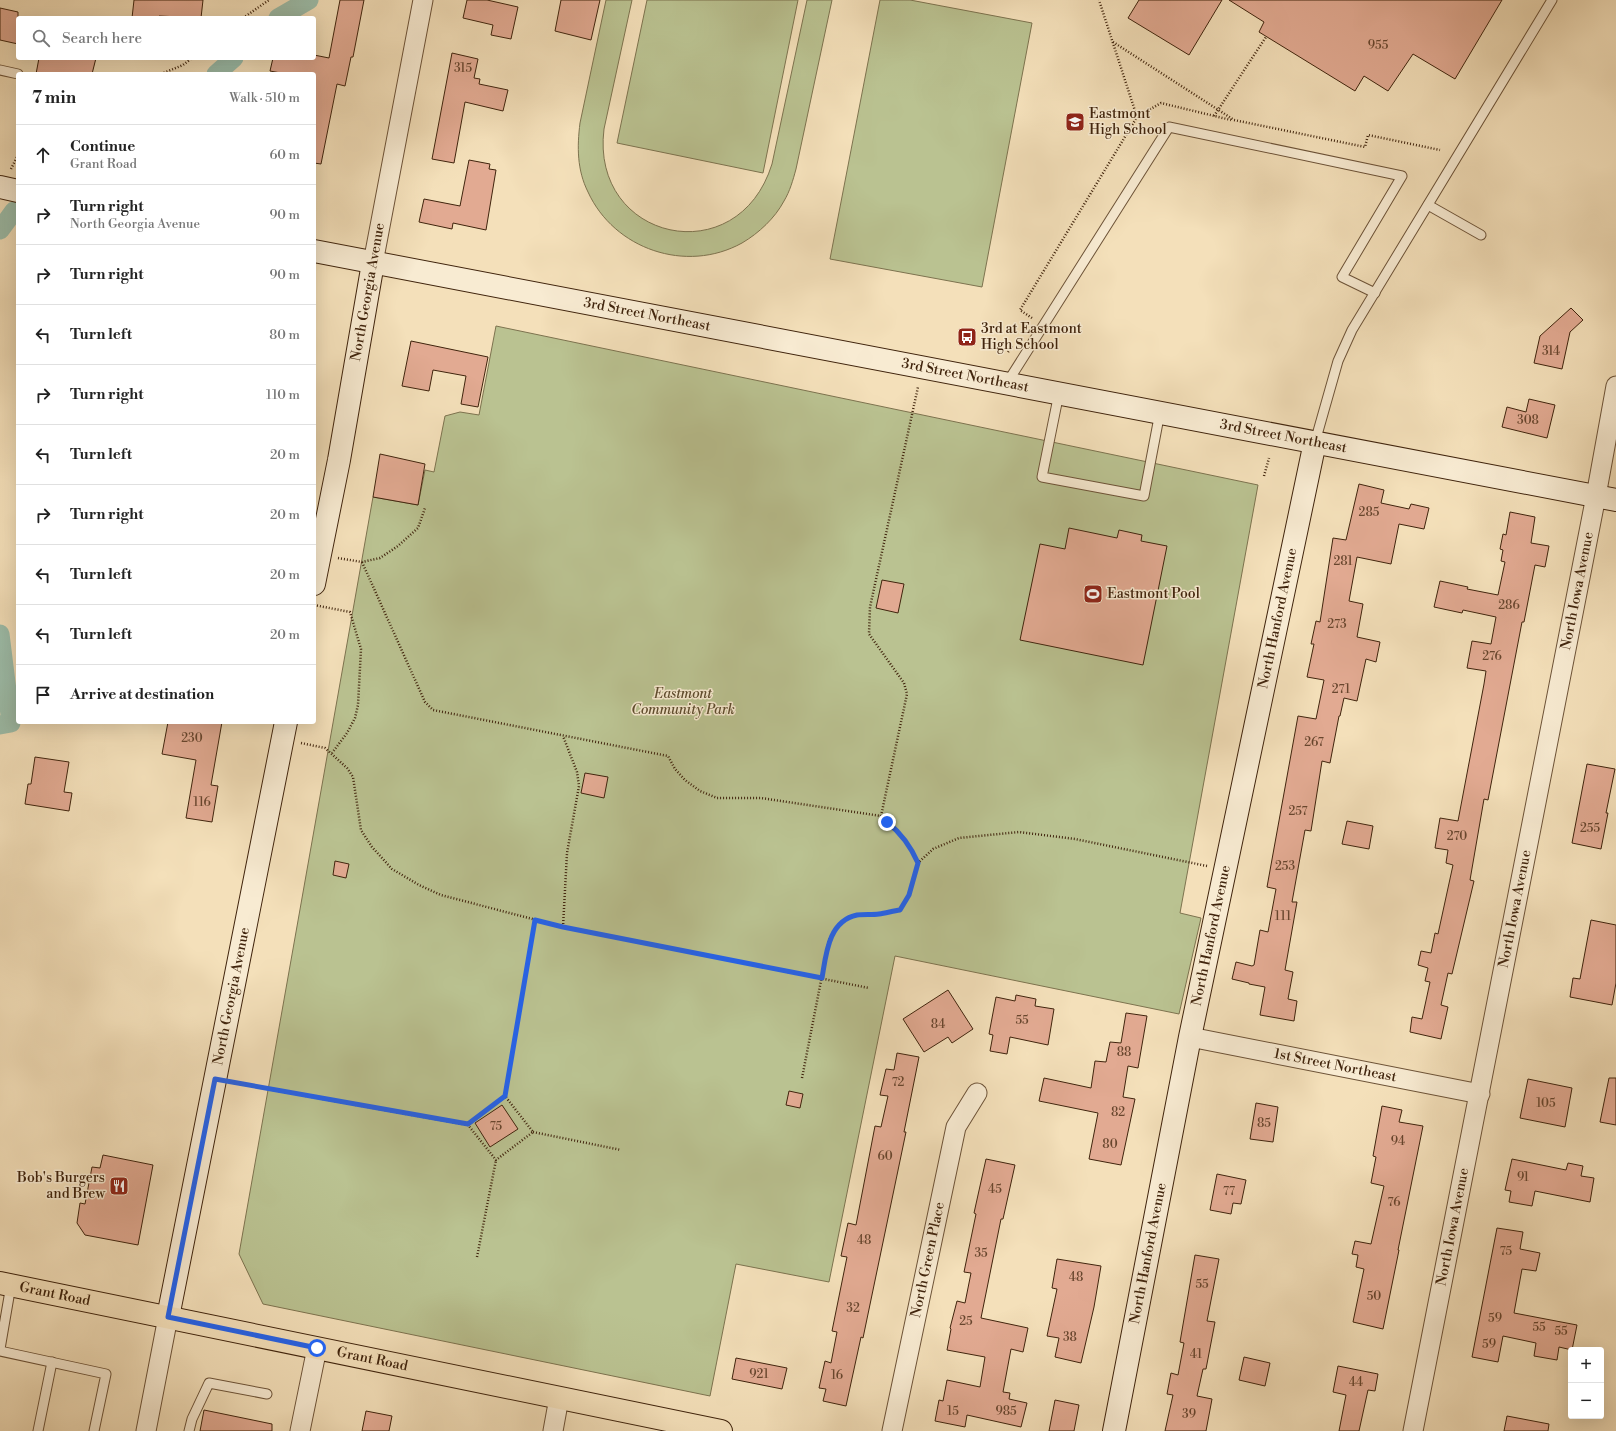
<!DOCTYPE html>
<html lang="en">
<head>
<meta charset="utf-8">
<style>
	:root { --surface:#fff; --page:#f2f2f2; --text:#222; --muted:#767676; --line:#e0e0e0 }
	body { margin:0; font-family:"Libre Bodoni",serif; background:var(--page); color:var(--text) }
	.controls { position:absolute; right:12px; bottom:12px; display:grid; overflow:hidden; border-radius:4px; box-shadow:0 4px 16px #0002 }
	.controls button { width:36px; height:36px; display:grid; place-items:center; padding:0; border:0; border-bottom:1px solid var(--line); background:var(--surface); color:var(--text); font:20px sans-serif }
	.stop { position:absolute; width:12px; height:12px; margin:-9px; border:3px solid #2563eb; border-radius:50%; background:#fff }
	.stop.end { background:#2563eb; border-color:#fff; box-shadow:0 1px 4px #0008 }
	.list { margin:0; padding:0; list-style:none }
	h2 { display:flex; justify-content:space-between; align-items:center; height:52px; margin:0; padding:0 16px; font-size:17px }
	h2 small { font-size:13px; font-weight:400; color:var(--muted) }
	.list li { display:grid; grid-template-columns:26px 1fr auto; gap:12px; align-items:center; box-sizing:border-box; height:60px; padding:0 16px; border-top:1px solid var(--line) }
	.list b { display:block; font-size:15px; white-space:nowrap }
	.list p { margin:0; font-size:13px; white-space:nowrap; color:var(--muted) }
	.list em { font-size:13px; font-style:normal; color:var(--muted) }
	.icon { flex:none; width:22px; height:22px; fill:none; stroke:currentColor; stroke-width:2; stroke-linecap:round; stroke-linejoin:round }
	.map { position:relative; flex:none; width:1616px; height:1431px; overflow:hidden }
	.search { position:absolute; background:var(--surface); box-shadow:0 4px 16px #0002; left:16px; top:16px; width:300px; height:44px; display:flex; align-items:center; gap:10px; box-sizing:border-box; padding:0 14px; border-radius:4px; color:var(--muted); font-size:15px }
	.panel { position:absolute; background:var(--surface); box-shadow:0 4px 16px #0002; left:16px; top:72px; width:300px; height:652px; border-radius:4px }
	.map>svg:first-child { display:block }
	.green { fill:#bac291; stroke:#7d734f }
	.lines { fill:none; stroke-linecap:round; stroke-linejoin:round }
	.canal { stroke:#9cbeab; stroke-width:19 }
	.building { fill:#e2aa92; stroke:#40240d }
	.lane-casing { stroke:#6d5338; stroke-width:11 }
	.street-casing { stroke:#6d5338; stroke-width:21 }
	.secondary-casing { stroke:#40240d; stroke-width:24 }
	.primary-casing { stroke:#40240d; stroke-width:24 }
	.path { stroke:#40240d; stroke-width:2.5; stroke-dasharray:1 2; stroke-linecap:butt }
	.lane { stroke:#f8ebd2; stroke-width:9 }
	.street { stroke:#f8ebd2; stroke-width:19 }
	.secondary { stroke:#f8ebd2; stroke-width:22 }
	.primary { stroke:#f4e0ba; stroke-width:22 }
	.route { stroke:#2563eb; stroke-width:5 }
	.labels { text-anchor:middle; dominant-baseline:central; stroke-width:3; stroke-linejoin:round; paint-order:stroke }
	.number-label { font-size:12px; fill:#68462e }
	.poi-label { font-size:14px; fill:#40240d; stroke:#f8ebd2; text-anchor:start }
	.street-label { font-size:14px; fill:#40240d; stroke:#f8ebd2 }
	.park-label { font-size:14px; font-style:italic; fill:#5e4c2e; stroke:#f8ebd2 }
</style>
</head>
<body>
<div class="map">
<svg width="1616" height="1431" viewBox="0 0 1616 1431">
	<rect width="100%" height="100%" fill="#f4e0ba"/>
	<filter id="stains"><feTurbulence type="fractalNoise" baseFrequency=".005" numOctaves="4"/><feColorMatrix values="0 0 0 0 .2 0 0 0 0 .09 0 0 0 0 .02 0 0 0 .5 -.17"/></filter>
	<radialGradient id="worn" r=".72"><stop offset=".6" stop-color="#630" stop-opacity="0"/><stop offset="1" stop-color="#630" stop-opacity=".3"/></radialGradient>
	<g class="green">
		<path d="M606,0H632L604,129C590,241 738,274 772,164L807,0H832L796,169C793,180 790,191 784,201C775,218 759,233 742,243C686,274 614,249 588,192C577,170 577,147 580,123Z"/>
		<polygon points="647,0 798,0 763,173 617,143"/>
		<polygon points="880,0 910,0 1032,23 982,287 830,259"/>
		<polygon points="496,326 1258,485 1180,913 1201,918 1179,1014 895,956 829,1282 736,1264 710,1396 263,1304 239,1254 373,497 418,505 425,470 434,472 445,416 460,412 479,415"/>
	</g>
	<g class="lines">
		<g class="canal">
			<polyline points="278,18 309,0"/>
			<polyline points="216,74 234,58"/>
			<polyline points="0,230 14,211"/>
			<polyline points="0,634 11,723 0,725"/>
		</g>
	</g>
	<g class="building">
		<polygon points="134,0 203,0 201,18 159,16 159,18 132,18"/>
		<polygon points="340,0 364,0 353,57 351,57 345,86 337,84 321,164 314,163 314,74 286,74 270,71 273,58 314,58 314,55 329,58"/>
		<polygon points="467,0 487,0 518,7 511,39 491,35 493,25 463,18"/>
		<polygon points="561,0 600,0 591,40 555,31"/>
		<polygon points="1139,0 1222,0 1189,55 1128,18"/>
		<polygon points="1229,0 1502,0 1455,79 1413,54 1388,91 1364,76 1355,91 1259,32 1264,22"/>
		<polygon points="0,8 18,12 18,44 0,40"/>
		<polygon points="452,53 478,59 474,78 480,79 479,84 508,90 503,111 465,102 454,163 432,159"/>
		<polygon points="39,58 96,58 92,74 36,74"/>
		<polygon points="469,160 490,164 489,169 496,170 486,230 453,223 452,229 419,222 424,199 460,206"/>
		<polygon points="1571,308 1583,320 1570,332 1562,369 1534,363 1540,336"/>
		<polygon points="411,341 488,357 478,407 461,404 466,376 433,370 429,391 402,386"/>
		<polygon points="1529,399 1555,405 1547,438 1502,427 1507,407 1526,412"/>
		<polygon points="380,454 425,464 418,505 373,497"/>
		<polygon points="1359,484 1384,490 1381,503 1409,509 1411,504 1429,508 1424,529 1399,524 1391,564 1357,557 1349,601 1363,604 1357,637 1380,642 1376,662 1366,659 1357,701 1344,698 1340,716 1339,716 1330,763 1322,761 1311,831 1305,830 1292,902 1297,902 1285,970 1293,972 1288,999 1297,1001 1294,1021 1260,1015 1265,987 1249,984 1249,983 1232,979 1236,962 1252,966 1254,965 1260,930 1268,932 1276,889 1267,887 1298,716 1316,719 1324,680 1307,677 1314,644 1311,644 1316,621 1320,622 1333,538 1346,540"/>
		<polygon points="1510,512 1535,517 1531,543 1549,546 1545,567 1535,565 1524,622 1522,622 1488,800 1484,799 1470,880 1474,881 1452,974 1448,973 1441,1005 1448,1007 1441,1039 1410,1032 1412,1017 1422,1019 1430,982 1425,981 1428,968 1418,965 1421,951 1431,953 1435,933 1438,934 1453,865 1446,863 1448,850 1435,848 1440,818 1458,821 1484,684 1486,671 1467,668 1472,641 1491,644 1496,617 1463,610 1462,613 1434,607 1440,581 1468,587 1467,589 1498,595 1505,562 1501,561 1503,550 1500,549 1503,534 1506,535"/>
		<polygon points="1069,528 1117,538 1119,530 1142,535 1141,541 1167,546 1143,665 1020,640 1040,544 1065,549"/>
		<polygon points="882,580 904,584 898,613 876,608"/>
		<polygon points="168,722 222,722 211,785 218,786 212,822 186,818 196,760 162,754"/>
		<polygon points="35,757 69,762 64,792 72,793 69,811 25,804 28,784 31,784"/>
		<polygon points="1587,764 1615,769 1606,813 1608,813 1601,849 1572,843"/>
		<polygon points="585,773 608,777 604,798 581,793"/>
		<polygon points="1347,821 1373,826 1369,849 1342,844"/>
		<polygon points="335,861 349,864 346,878 333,875"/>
		<polygon points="1591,920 1616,925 1616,983 1612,1005 1570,997 1573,978 1580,979"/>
		<polygon points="948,990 973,1029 952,1043 948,1037 924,1052 903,1019"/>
		<polygon points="1016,995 1036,999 1035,1006 1054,1009 1048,1045 1010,1037 1007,1054 990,1051 993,1035 989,1034 996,997 1015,1001"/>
		<polygon points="1126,1013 1147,1016 1138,1068 1128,1066 1123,1097 1135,1099 1121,1165 1089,1159 1098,1113 1039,1101 1044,1078 1091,1088 1095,1061 1106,1062 1110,1042 1121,1043"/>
		<polygon points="897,1053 919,1057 904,1132 906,1132 863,1338 861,1337 846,1406 823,1401 826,1389 819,1388 825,1361 831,1363 837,1332 832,1331 847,1257 841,1256 848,1223 856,1225 875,1126 881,1127 888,1096 880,1095 886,1069 894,1070"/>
		<polygon points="1609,1078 1616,1078 1616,1125 1600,1122"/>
		<polygon points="1528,1079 1572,1088 1565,1127 1520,1118"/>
		<polygon points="789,1091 803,1094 800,1108 786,1105"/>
		<polygon points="1256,1103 1278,1107 1273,1142 1250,1139"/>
		<polygon points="502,1105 518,1129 490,1147 475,1123"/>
		<polygon points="1382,1106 1402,1110 1399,1122 1423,1126 1398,1250 1399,1250 1383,1329 1353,1322 1364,1269 1356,1267 1358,1255 1352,1254 1355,1241 1371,1244 1384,1186 1371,1183 1376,1157 1373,1156"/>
		<polygon points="103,1155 153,1165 138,1245 85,1235 77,1223 80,1203 85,1204 92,1167 100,1168"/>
		<polygon points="986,1159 1015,1165 1003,1219 1001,1219 981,1318 1028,1328 1023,1352 1011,1349 1003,1392 1010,1393 1009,1399 1027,1403 1021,1427 967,1415 965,1427 935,1421 939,1400 943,1401 947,1380 980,1387 985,1357 947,1350 951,1329 950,1328 957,1301 965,1303 971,1273 964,1272 976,1214 974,1213"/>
		<polygon points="1512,1159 1566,1170 1568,1163 1583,1166 1581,1176 1594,1178 1590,1202 1535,1191 1532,1206 1509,1202 1511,1191 1505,1190"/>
		<polygon points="1217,1174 1246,1180 1241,1204 1233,1203 1231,1214 1210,1210"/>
		<polygon points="1497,1228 1523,1232 1520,1249 1540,1253 1536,1271 1522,1269 1514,1313 1577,1325 1572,1350 1559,1347 1557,1360 1534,1356 1536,1343 1503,1336 1498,1362 1472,1357"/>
		<polygon points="1195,1255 1219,1259 1207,1321 1215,1322 1206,1369 1203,1369 1197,1396 1212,1399 1206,1431 1165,1431 1173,1395 1167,1394 1171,1373 1178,1375 1184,1343 1180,1342"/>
		<polygon points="1057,1259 1101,1266 1094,1307 1081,1363 1055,1357 1059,1338 1047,1336 1057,1289 1052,1288"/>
		<polygon points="1244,1357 1270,1363 1265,1386 1239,1380"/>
		<polygon points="736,1358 787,1368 782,1389 732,1379"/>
		<polygon points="1338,1366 1378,1374 1375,1391 1368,1390 1359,1431 1339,1431 1346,1395 1333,1392"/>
		<polygon points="1055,1400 1079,1405 1074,1431 1049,1431"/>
		<polygon points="204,1410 272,1424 272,1431 200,1431"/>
		<polygon points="366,1411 392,1416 389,1431 362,1431"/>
		<polygon points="1507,1416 1549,1424 1548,1431 1504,1431"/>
	</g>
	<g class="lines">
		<g class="lane-casing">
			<g id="lane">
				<polyline points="0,70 18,74"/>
				<polyline points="1428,205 1481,235"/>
				<polyline points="1007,383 1169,127 1402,176 1342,277 1375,293"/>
				<polyline points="1059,393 1042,477 1144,496 1160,412"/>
				<polyline points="1315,442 1338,361 1352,330 1552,0"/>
				<polyline points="0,1349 11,1285"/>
				<polyline points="0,1351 106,1374 94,1431"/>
				<polyline points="38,1431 52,1362"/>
				<polyline points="189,1431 192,1419 209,1383 267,1394"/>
			</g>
		</g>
		<g class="street-casing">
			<g id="street">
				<polyline points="373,263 423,0"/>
				<path id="s1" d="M1190,1037L1480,1094"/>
				<polyline points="146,1431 168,1317"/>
				<polyline points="300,1431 317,1348"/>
				<polyline points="553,1431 559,1398"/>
				<path id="s2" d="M892,1431L956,1127L977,1093"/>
				<path id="s3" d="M1413,1431L1596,496L1616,386"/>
			</g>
		</g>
		<g class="secondary-casing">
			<g id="secondary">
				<polyline points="0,187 18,191"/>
				<path id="s4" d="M314,251L1616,500"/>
				<polyline points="314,584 339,460 373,263"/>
				<path id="s5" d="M168,1317L286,722"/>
				<path id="s6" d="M1114,1431L1190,1037L1315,442"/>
			</g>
		</g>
		<g class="primary-casing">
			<g id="primary">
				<path id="s7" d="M0,1283L721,1431"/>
			</g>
		</g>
		<g class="path">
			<polyline points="243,18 269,0"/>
			<polyline points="1113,42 1234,120 1365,147 1368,135 1440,150"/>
			<polyline points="161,74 183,65 192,58"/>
			<polyline points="1214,116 1266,37"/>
			<polyline points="1137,117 1161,103 1231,120"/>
			<polyline points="11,169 18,155"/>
			<polyline points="1032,318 1020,310 1137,117 1099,0"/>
			<polyline points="1008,352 1013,345"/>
			<polyline points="1264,476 1269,458"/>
			<polyline points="338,558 362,562 380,558 398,546 418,528 425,508"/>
			<path d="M362,562L425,702L433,710L668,756L675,769L685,780L700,791L717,798H761L881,816C899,832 908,841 918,863"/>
			<polyline points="314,605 350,612 361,649 358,705 355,718 347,733 332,753"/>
			<polyline points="301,743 325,748 347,768 353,777 361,830 372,847 392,869 419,885 441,895 563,927 869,988"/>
			<polyline points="881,816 907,694 904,683 869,634 870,607 918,387"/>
			<polyline points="563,927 567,853 579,786 577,772 563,736"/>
			<polyline points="802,1078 829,940 835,930 843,921 856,915 878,914 900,910 909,895 918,863 933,849 959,838 1019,832 1075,839 1207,866"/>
			<polyline points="234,1083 468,1125 496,1160 533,1132 505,1096 468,1125"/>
			<polyline points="505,1096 535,920"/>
			<polyline points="533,1132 621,1150"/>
			<polyline points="477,1257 496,1160"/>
		</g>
		<use href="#lane" class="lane"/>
		<use href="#street" class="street"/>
		<use href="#secondary" class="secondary"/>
		<use href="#primary" class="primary"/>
	</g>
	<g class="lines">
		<path class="route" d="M317,1348L168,1317L215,1079L468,1124L505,1096L535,920L563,927L822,978C826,955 828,921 857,915C864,914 872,915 879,914C886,913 893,911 900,910L909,895L918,863C911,847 901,833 887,822"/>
	</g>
	<defs>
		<g id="school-square" transform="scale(1)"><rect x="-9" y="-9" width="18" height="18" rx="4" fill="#8f2418" stroke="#f8ebd2"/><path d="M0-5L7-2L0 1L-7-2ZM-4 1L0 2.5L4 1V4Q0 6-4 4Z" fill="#fff"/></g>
		<g id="bus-square" transform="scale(1)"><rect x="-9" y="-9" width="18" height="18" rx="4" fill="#8f2418" stroke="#f8ebd2"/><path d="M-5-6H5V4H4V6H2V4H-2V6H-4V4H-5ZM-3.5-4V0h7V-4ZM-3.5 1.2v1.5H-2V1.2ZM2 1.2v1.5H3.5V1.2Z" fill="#fff"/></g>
		<g id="stadium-square" transform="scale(1)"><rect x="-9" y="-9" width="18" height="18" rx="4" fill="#8f2418" stroke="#f8ebd2"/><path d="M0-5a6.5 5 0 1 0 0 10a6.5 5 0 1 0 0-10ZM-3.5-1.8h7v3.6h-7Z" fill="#fff"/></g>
		<g id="restaurant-square" transform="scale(1)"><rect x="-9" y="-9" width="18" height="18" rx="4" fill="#8f2418" stroke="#f8ebd2"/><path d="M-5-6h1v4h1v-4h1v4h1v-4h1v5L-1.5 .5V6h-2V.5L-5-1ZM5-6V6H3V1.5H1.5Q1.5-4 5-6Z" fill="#fff"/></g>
	</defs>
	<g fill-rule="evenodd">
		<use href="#school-square" x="1075" y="122"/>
		<use href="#bus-square" x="967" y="337"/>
		<use href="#stadium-square" x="1093" y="594"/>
		<use href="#restaurant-square" x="119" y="1186"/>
	</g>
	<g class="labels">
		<g class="number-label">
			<text x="1378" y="45">955</text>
			<text x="463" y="68">315</text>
			<text x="1551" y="351">314</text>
			<text x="1528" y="420">308</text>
			<text x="1369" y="512">285</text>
			<text x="1343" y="561">281</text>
			<text x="1509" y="605">286</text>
			<text x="1337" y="624">273</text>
			<text x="1492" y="656">276</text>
			<text x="1341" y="689">271</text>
			<text x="192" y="738">230</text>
			<text x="1314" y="742">267</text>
			<text x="202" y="802">116</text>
			<text x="1298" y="811">257</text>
			<text x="1590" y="828">255</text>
			<text x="1457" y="836">270</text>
			<text x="1285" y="866">253</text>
			<text x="1283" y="916">111</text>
			<text x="1022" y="1020">55</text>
			<text x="938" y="1024">84</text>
			<text x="1124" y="1052">88</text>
			<text x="898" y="1082">72</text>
			<text x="1546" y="1103">105</text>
			<text x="1118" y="1112">82</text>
			<text x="1264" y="1123">85</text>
			<text x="496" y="1126">75</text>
			<text x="1398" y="1141">94</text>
			<text x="1110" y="1144">80</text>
			<text x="885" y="1156">60</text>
			<text x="1523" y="1177">91</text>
			<text x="995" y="1189">45</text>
			<text x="1229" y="1191">77</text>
			<text x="1394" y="1202">76</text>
			<text x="864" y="1240">48</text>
			<text x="1506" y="1251">75</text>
			<text x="981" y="1253">35</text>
			<text x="1076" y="1277">48</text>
			<text x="1202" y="1284">55</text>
			<text x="1374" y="1296">50</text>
			<text x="853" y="1308">32</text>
			<text x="1495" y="1318">59</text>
			<text x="966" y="1321">25</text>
			<text x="1539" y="1327">55</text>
			<text x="1561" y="1331">55</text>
			<text x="1070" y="1337">38</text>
			<text x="1489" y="1344">59</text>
			<text x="1196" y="1354">41</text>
			<text x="759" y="1374">921</text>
			<text x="837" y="1375">16</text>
			<text x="1356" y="1382">44</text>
			<text x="953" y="1411">15</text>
			<text x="1006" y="1411">985</text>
			<text x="1189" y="1414">39</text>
		</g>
		<g class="poi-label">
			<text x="1089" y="114">Eastmont<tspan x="1089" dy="16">High School</tspan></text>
			<text x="981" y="329">3rd at Eastmont<tspan x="981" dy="16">High School</tspan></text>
			<text x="1107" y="594">Eastmont Pool</text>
			<text x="105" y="1178" text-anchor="end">Bob's Burgers<tspan x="105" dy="16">and Brew</tspan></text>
		</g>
		<g class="street-label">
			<text transform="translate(368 292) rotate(-80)">North Georgia Avenue</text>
			<text stroke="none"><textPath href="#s4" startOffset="339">3rd Street Northeast</textPath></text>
			<text stroke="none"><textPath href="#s4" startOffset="663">3rd Street Northeast</textPath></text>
			<text stroke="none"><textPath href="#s4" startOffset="987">3rd Street Northeast</textPath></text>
			<text stroke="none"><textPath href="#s3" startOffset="856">North Iowa Avenue</textPath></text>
			<text stroke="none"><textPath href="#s6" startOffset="829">North Hanford Avenue</textPath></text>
			<text stroke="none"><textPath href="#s3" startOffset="532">North Iowa Avenue</textPath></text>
			<text stroke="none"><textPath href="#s6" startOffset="505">North Hanford Avenue</textPath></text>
			<text stroke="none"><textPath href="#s5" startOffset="327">North Georgia Avenue</textPath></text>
			<text stroke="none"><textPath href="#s1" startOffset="148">1st Street Northeast</textPath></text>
			<text stroke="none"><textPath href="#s3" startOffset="208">North Iowa Avenue</textPath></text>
			<text stroke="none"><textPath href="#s6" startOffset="181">North Hanford Avenue</textPath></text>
			<text stroke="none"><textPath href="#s2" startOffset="175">North Green Place</textPath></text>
			<text stroke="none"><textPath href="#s7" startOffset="56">Grant Road</textPath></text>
			<text stroke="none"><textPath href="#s7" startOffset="380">Grant Road</textPath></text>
		</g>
		<g class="park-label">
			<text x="683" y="694">Eastmont<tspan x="683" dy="16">Community Park</tspan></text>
		</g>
	</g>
	<rect width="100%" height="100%" filter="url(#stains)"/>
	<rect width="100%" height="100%" fill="url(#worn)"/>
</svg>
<div class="controls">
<button>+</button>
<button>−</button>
</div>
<div class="stop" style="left:317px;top:1348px"></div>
<div class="stop end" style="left:887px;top:822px"></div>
<div class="search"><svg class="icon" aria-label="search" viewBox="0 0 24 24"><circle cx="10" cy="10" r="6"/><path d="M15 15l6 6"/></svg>Search here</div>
<section class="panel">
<h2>7 min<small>Walk · 510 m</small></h2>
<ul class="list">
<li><svg class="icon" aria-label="ahead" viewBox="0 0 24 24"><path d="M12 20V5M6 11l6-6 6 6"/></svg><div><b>Continue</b><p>Grant Road</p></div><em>60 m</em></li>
<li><svg class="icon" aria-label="right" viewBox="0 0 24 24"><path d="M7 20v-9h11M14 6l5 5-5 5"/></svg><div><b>Turn right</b><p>North Georgia Avenue</p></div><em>90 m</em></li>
<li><svg class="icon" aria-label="right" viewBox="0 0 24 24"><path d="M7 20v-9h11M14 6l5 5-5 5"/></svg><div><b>Turn right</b></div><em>90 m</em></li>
<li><svg class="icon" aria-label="left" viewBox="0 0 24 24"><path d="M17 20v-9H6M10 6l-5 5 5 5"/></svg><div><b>Turn left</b></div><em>80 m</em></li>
<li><svg class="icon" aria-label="right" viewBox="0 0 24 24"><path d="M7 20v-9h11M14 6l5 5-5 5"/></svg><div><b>Turn right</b></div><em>110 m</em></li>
<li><svg class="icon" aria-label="left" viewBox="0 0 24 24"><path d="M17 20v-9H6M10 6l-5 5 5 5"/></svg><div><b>Turn left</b></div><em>20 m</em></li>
<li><svg class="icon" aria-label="right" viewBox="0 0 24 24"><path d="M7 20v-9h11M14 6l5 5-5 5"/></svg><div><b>Turn right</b></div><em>20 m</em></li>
<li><svg class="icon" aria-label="left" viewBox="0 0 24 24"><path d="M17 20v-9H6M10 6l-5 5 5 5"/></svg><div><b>Turn left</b></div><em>20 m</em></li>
<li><svg class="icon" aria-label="left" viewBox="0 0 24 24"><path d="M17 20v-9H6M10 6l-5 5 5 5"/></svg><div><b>Turn left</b></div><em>20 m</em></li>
<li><svg class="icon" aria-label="arrive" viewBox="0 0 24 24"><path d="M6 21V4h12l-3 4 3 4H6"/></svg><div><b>Arrive at destination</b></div></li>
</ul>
</section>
</div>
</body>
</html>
